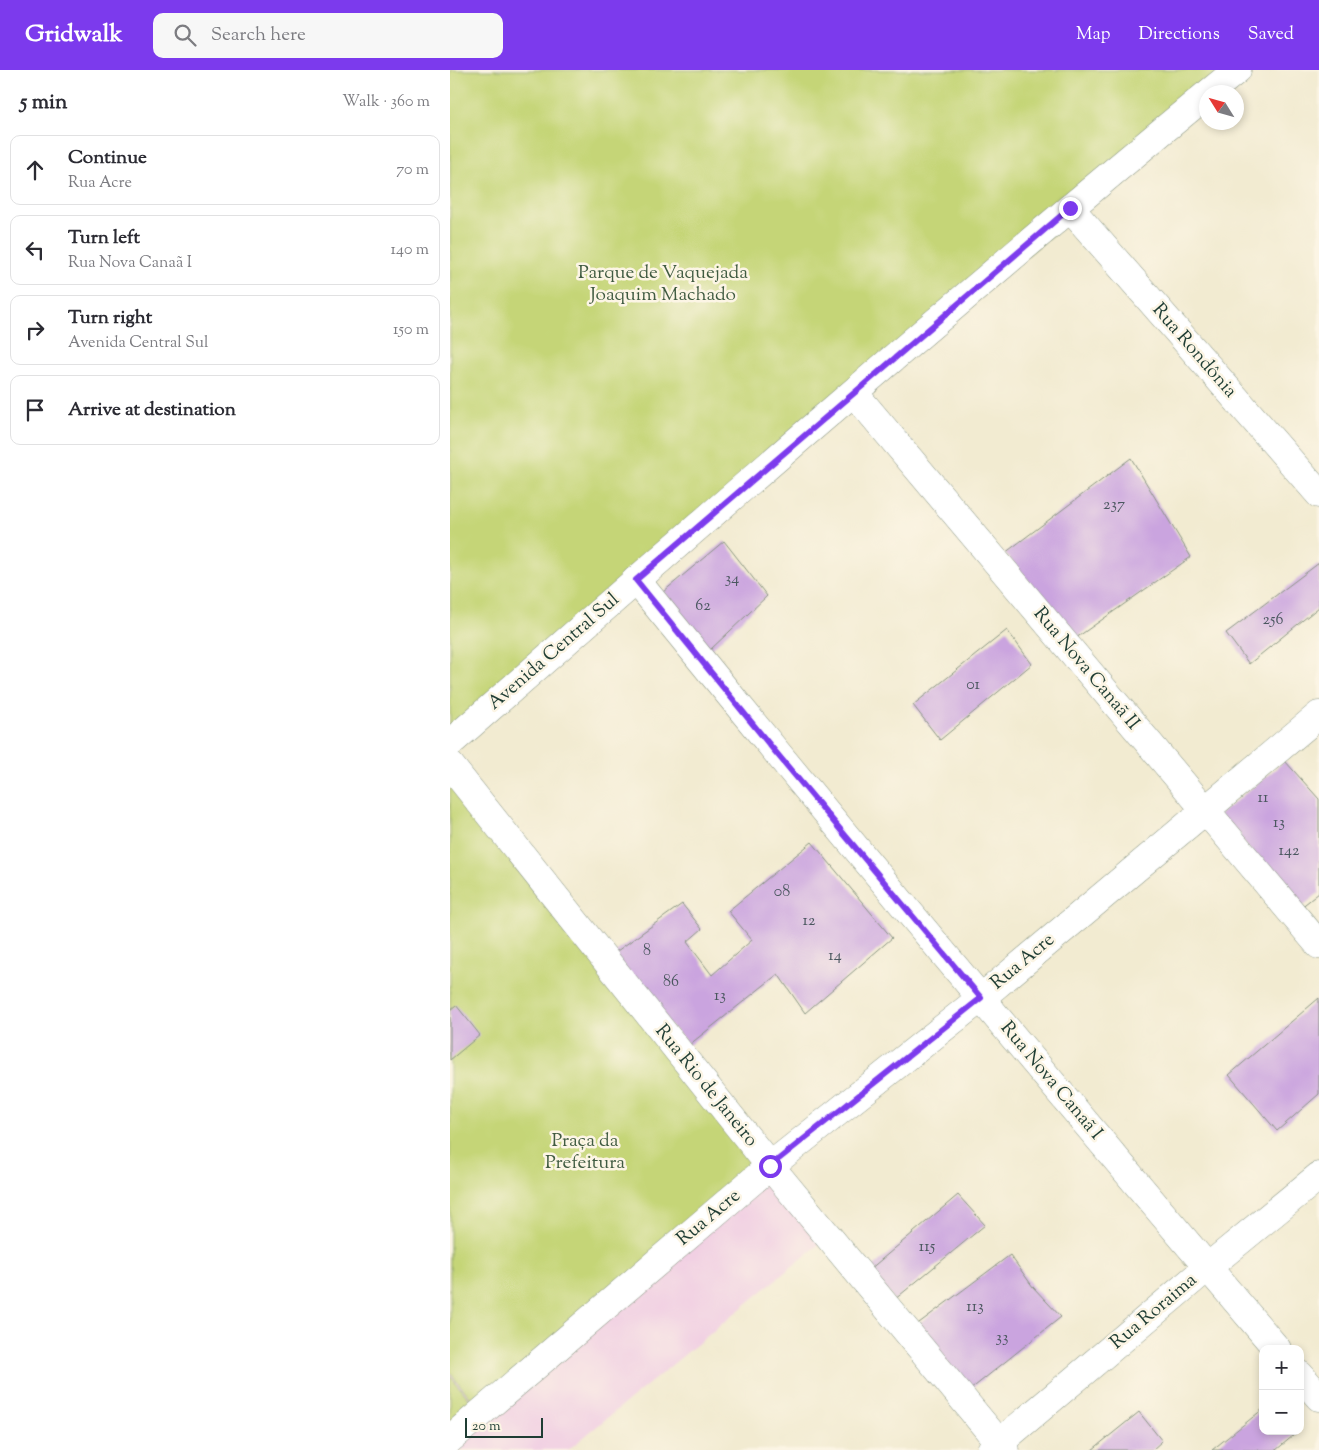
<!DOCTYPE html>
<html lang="en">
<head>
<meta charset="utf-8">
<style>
	:root { --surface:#fff; --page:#f7f7f7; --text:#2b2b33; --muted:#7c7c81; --line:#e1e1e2; --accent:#7c3aed }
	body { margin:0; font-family:"Sorts Mill Goudy",serif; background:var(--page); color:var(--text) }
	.controls { position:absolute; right:15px; bottom:15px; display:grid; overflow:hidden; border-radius:10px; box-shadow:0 2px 8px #0003 }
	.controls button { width:45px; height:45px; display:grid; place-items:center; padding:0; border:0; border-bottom:1px solid var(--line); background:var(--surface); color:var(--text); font:25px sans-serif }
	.compass { position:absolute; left:749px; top:15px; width:45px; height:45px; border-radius:50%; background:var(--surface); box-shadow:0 2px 8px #0003; rotate:307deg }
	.scale { position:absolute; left:15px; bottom:12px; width:78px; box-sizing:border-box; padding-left:5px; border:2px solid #1f3d34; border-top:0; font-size:14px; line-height:18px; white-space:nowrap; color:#1f3d34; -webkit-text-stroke:4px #fcf5e5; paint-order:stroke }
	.stop { position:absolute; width:15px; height:15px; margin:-11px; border:4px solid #7c3aed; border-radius:50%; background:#fff }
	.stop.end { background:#7c3aed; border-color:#fff; box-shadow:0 1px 5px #0008 }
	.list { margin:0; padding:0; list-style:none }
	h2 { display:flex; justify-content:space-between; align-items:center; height:65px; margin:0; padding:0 20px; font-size:21px }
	h2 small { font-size:16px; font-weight:400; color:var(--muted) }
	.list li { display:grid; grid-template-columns:32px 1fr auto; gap:15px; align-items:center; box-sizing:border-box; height:70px; margin:0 10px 10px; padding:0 10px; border:1px solid var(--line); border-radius:10px }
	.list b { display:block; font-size:19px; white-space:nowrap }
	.list p { margin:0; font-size:16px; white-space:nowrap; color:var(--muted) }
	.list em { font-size:16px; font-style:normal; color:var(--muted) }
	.icon { flex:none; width:28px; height:28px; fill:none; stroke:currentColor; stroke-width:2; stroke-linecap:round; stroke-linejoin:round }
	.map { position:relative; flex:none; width:869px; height:1380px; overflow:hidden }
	header { display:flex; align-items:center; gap:30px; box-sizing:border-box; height:70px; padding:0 25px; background:var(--accent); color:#fff }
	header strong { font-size:24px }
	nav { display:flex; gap:28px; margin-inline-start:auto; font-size:18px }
	.search { width:350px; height:45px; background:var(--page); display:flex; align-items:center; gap:12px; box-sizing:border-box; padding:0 18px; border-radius:10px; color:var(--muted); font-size:19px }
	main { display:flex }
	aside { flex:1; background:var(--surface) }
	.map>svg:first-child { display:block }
	.built { fill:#f1d0e3 }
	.green { fill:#c5d577; stroke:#728956 }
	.building { fill:#caa4df }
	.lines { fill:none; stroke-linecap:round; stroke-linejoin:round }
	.minor-casing { stroke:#889482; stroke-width:29 }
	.minor { stroke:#fff; stroke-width:28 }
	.route { stroke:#7c3aed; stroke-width:6 }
	.labels { text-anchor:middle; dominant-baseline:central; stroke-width:5; stroke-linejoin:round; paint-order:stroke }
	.number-label { font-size:16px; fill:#4a575f }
	.park-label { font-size:19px; fill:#405b41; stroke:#fcf5e5 }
	.street-label { font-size:19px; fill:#1f3d34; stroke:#fcf5e5 }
</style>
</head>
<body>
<header>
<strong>Gridwalk</strong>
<div class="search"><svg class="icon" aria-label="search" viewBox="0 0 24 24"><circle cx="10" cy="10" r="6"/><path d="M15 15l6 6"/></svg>Search here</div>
<nav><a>Map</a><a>Directions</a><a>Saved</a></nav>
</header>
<main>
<aside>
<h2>5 min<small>Walk · 360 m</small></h2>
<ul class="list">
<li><svg class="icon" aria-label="ahead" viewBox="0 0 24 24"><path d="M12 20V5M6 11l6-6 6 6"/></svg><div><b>Continue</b><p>Rua Acre</p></div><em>70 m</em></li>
<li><svg class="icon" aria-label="left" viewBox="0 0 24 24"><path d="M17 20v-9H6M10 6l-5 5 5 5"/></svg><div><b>Turn left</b><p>Rua Nova Canaã I</p></div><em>140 m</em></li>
<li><svg class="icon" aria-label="right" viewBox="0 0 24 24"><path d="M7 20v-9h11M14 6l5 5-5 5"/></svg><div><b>Turn right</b><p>Avenida Central Sul</p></div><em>150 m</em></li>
<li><svg class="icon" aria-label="arrive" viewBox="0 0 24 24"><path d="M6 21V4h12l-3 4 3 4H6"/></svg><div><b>Arrive at destination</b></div></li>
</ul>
</aside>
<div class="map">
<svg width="869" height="1380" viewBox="0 0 869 1380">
	<rect width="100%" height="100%" fill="#fcf5e5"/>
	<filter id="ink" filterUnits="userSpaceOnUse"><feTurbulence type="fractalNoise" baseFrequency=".02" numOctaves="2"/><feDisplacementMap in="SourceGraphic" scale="10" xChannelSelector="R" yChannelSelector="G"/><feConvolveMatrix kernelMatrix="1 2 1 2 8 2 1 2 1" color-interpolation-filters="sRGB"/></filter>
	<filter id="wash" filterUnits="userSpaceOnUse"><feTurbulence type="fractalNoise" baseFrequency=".0096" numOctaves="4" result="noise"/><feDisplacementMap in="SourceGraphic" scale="20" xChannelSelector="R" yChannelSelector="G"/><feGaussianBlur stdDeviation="1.12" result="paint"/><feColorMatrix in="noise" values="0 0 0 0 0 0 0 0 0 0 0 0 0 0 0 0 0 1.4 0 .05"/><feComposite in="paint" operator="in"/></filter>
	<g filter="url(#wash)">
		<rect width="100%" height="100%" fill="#f2ebd1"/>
		<polygon class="built" points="0,720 378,1167 118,1380 0,1380"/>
		<g class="green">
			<polygon points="0,0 797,0 0,673"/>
			<polygon points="0,695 320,1096 40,1351 0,1303"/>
			<polygon points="0,1306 31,1343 0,1369"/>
		</g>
		<g id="blocks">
			<g class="building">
				<polygon points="681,388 741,487 626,568 555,483"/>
				<polygon points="274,471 317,526 260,580 213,522"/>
				<polygon points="869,493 869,537 799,594 776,563"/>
				<polygon points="557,560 582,594 490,670 463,635"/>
				<polygon points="835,691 869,729 869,823 850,838 769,745"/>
				<polygon points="362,772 442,868 355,943 328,904 239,975 156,889 232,834 252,859 237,872 262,905 302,870 278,841"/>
				<polygon points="869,928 869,1024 827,1061 779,1005"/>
				<polygon points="6,935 30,965 0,990 0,940"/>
				<polygon points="508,1125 535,1155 444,1230 419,1200"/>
				<polygon points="560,1185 583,1217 611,1247 520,1320 465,1256"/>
				<polygon points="813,1339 813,1361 849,1361 826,1380 762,1380"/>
				<polygon points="689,1342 712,1371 702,1380 642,1380"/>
			</g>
		</g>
	</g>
	<g filter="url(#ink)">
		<use href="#blocks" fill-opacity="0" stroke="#889482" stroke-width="1"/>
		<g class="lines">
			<g class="minor-casing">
				<g id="minor">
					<polyline points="760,22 787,0"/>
					<polyline points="620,138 869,424"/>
					<polyline points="404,323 869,875"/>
					<path d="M186,510C396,769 611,1025 827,1279"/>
					<path d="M0,673C250,454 500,236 756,25"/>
					<polyline points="0,695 320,1096 555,1380"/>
					<polyline points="850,1305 869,1327"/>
					<polyline points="0,1369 320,1096 531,928 869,645"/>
					<polyline points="541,1380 758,1197 869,1106"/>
				</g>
			</g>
			<use href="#minor" class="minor"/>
		</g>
	</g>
	<g class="lines" filter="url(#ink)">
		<polyline class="route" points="320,1096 531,928 323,679 186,510 620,138"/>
	</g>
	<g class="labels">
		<g class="number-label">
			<text x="664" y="435">237</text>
			<text x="282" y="509">34</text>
			<text x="253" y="536">62</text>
			<text x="823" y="550">256</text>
			<text x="523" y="615">01</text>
			<text x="813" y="728">11</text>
			<text x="829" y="753">13</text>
			<text x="839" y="781">142</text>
			<text x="332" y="822">08</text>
			<text x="359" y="851">12</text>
			<text x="197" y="881">8</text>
			<text x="385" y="886">14</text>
			<text x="221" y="912">86</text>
			<text x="270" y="926">13</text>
			<text x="477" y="1177">115</text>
			<text x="525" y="1237">113</text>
			<text x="552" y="1268">33</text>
		</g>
		<g class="park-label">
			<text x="213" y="203">Parque de Vaquejada<tspan x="213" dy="22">Joaquim Machado</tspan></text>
			<text x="135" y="1071">Praça da<tspan x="135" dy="22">Prefeitura</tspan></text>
		</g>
		<g class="street-label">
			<text transform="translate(744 281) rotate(49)">Rua Rondônia</text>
			<text transform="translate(104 582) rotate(-41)">Avenida Central Sul</text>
			<text transform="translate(636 599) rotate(50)">Rua Nova Canaã II</text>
			<text transform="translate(573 892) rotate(-40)">Rua Acre</text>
			<text transform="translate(601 1011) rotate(50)">Rua Nova Canaã I</text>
			<text transform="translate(256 1016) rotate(51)">Rua Rio de Janeiro</text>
			<text transform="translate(259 1148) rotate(-40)">Rua Acre</text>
			<text transform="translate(704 1242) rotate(-40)">Rua Roraima</text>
		</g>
	</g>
</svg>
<div class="controls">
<button>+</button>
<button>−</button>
</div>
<svg class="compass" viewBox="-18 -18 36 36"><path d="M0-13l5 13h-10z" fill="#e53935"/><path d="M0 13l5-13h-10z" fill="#7c7c81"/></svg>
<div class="scale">20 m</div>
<div class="stop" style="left:320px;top:1096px"></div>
<div class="stop end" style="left:620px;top:138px"></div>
</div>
</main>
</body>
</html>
